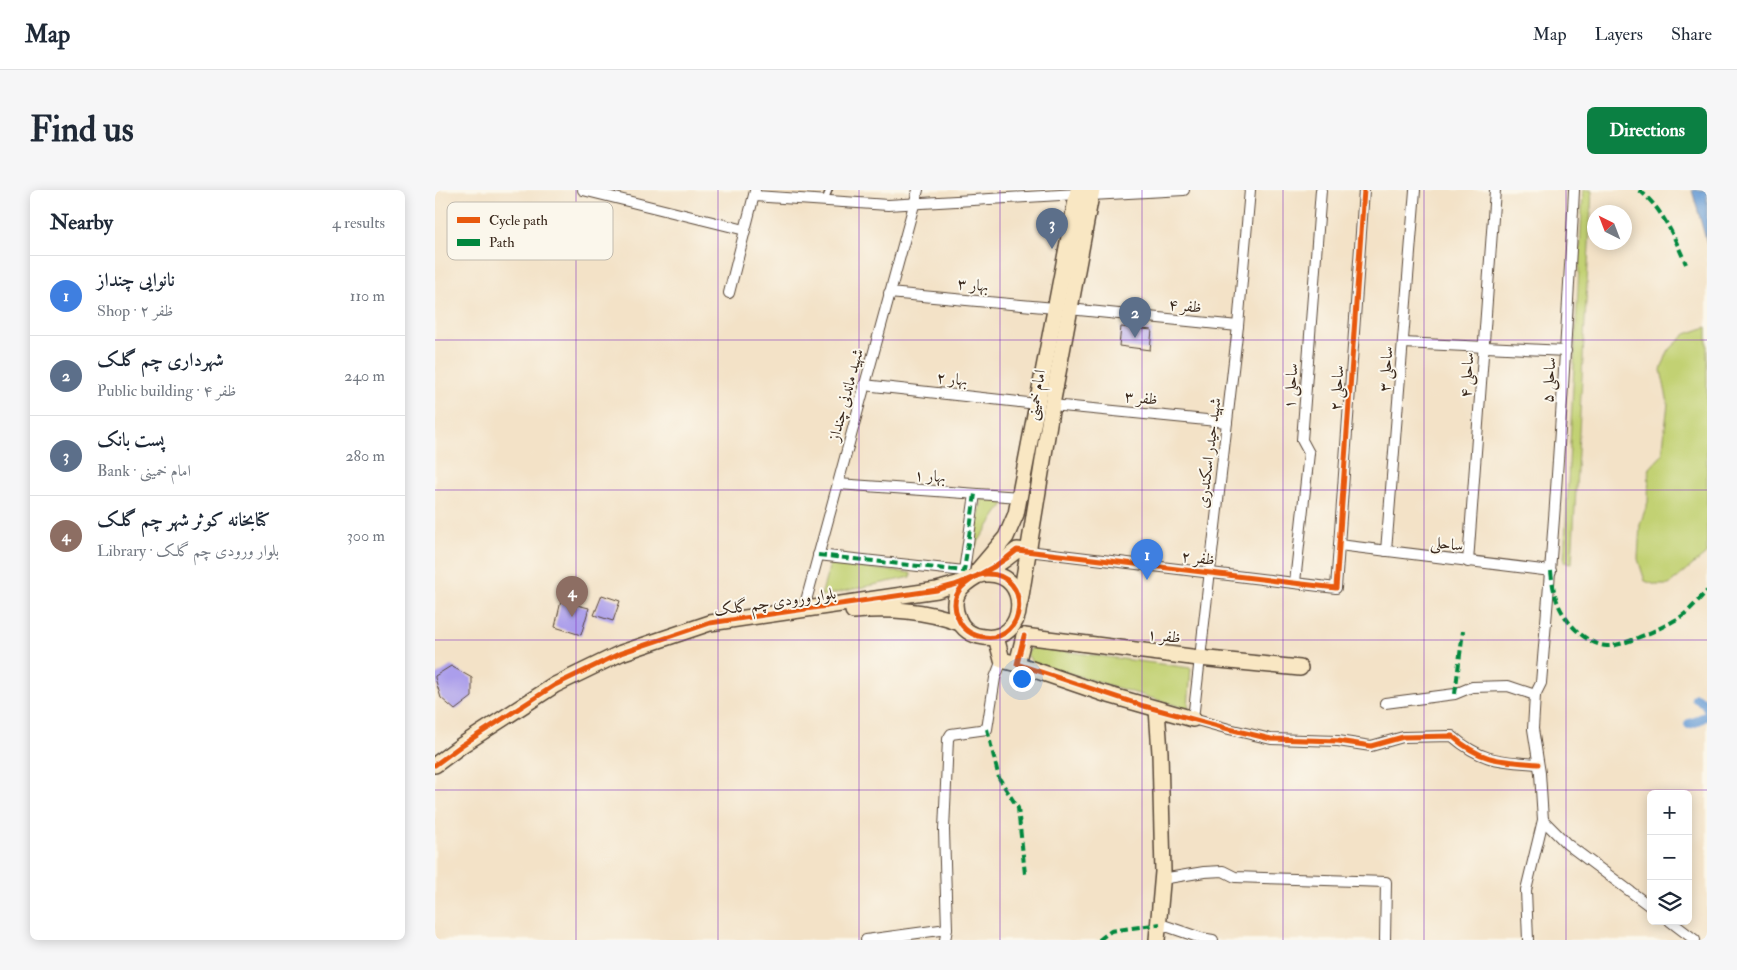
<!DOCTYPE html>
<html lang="en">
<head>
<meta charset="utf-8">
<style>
	:root { --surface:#fff; --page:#f6f6f7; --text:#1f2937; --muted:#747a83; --line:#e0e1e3; --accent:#0b8043 }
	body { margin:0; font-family:"IM FELL Double Pica",Amiri,serif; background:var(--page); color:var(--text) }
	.controls { position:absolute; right:15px; bottom:15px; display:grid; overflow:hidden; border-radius:8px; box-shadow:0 2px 12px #0003 }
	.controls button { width:45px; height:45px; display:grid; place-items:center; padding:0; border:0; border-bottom:1px solid var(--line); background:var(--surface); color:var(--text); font:25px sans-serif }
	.compass { position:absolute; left:1152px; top:15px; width:45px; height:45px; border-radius:50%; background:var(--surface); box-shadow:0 2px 12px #0003; rotate:318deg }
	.you { position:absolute; left:586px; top:488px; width:18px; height:18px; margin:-12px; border:4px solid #fff; border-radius:50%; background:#1a73e8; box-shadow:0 0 0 8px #1a73e833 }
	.badge { display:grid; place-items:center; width:32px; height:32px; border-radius:50%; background:var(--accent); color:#fff; font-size:16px; font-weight:700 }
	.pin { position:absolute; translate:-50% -41px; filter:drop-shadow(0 1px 2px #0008) }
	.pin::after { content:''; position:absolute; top:26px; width:18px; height:15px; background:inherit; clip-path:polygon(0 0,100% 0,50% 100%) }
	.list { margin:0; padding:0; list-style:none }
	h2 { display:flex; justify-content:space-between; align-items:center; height:65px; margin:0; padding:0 20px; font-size:21px }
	h2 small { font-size:16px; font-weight:400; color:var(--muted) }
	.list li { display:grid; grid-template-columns:32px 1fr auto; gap:15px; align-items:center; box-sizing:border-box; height:80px; padding:0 20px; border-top:1px solid var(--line) }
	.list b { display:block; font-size:19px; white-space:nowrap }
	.list p { margin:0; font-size:16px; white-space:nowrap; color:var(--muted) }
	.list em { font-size:16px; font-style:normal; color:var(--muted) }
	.icon { flex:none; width:28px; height:28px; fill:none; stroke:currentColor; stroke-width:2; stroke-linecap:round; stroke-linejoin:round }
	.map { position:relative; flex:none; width:1272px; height:750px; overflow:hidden; border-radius:8px }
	header { display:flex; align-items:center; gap:30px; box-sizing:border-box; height:70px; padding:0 25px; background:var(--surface); border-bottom:1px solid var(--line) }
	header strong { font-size:24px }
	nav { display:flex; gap:28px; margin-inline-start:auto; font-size:18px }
	.intro { display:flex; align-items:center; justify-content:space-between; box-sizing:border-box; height:120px; padding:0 30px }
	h1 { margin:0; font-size:35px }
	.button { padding:12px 22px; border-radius:8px; background:var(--accent); color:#fff; font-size:18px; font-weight:700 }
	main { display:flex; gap:30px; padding:0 30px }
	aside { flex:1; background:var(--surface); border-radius:8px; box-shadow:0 2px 12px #0003 }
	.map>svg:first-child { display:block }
	.green { fill:#c2d173; stroke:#7e7e48 }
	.water { fill:#6a9ed6; stroke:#52647a }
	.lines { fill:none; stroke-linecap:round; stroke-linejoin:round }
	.canal { stroke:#6a9ed6; stroke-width:10 }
	.building { fill:#ab9eeb }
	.lane-casing { stroke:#574637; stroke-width:8 }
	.street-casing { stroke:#574637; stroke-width:12 }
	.secondary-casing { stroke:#574637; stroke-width:18 }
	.lane { stroke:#fff; stroke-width:5 }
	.street { stroke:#fff; stroke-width:10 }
	.secondary { stroke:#f9e7c3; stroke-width:15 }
	.quiet { stroke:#00873e; stroke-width:4; stroke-dasharray:8 4; stroke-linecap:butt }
	.cycleway-casing { stroke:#fbf7ec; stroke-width:8 }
	.cycleway { stroke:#e8590c; stroke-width:5 }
	.grid { fill:none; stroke:#7b2cbf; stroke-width:1; stroke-opacity:0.55 }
	.labels { text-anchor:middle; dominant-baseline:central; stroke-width:4; stroke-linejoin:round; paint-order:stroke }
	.street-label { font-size:16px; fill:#3b2a1e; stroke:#fbf7ec }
	.key { fill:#fbf7ec; stroke:#c1baae; stroke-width:1 }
	.key-label { font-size:14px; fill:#3b2a1e }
</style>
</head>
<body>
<header>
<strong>Map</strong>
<nav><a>Map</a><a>Layers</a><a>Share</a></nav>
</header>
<div class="intro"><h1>Find us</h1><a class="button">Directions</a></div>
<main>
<aside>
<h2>Nearby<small>4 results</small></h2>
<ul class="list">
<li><span class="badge" style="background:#3f7fe0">1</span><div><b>نانوایی چنداز</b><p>Shop · ظفر ۲</p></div><em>110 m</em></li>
<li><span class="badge" style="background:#5c6f8a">2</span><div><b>شهرداری چم گلک</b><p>Public building · ظفر ۴</p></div><em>240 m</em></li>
<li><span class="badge" style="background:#5c6f8a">3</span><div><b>پست بانک</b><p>Bank · امام خمینی</p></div><em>280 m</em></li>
<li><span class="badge" style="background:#8d6e63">4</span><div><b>کتابخانه کوثر شهر چم گلک</b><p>Library · بلوار ورودی چم گلک</p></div><em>300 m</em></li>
</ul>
</aside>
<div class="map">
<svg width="1272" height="750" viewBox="0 0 1272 750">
	<rect width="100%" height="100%" fill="#fbf7ec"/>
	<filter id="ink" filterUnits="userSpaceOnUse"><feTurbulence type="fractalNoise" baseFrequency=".02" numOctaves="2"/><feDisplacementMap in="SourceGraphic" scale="10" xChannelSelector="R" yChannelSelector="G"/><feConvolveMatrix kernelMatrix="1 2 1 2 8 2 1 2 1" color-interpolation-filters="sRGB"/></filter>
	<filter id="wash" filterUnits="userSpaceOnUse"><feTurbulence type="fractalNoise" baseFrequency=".0096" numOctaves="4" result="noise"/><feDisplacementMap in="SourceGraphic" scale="20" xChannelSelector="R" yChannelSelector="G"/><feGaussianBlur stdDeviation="1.12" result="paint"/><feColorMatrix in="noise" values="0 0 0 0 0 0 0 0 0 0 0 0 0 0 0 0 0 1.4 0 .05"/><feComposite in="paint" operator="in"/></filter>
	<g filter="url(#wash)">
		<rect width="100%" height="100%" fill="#f3e2c7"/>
		<g class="green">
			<polygon points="1148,0 1157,0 1137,373 1129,372"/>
			<polygon points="1272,137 1272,363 1234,395 1221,395 1210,391 1203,369 1205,334 1213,312 1214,279 1227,265 1233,213 1226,180 1233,161 1251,144"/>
			<polygon points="547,309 570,312 539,358 538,358"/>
			<polygon points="395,374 476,383 476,387 386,406"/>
			<polygon points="597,457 756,478 753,519 597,472 592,464"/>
		</g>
		<polygon class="water" points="1257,0 1272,0 1272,53"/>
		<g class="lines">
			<g class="canal">
				<polyline points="1261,508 1270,513 1272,517"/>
				<polyline points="1254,534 1260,532 1272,525"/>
			</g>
		</g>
		<g id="blocks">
			<g class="building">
				<polygon points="686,137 717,140 715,160 684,156"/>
				<polygon points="167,405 185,411 178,431 159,425"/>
				<polygon points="126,411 154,418 146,445 120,437"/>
				<polygon points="16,476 37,488 37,507 20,520 6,508 0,488 0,486"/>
			</g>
		</g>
	</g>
	<g filter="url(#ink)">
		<use href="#blocks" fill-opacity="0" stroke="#574637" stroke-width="1"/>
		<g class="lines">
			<g class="lane-casing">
				<polyline id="lane" points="390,10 394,0"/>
			</g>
			<g class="street-casing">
				<g id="street">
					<polyline points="148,0 310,40"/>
					<path d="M815,0L803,136L758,529L794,539L836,549L903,551L936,556L968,547L1017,546C1047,572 1065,571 1103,574"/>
					<polyline points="656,5 749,0"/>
					<polyline points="319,6 453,15 642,4"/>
					<polyline points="294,103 320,1"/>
					<polyline points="454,103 620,118"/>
					<polyline points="634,119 803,136"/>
					<polyline points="968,153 1131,161"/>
					<polyline points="429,195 602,214"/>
					<polyline points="617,215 792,232"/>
					<polyline points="403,294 585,307"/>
					<polyline points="904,355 1116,381"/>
					<polyline points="593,361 901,398 929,0"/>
					<polyline points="951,361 980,0"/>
					<polyline points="383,365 529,381 540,304"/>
					<polyline points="1033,372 1060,0"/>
					<polyline points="860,392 874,263 867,250 886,0"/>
					<polyline points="369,418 483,0"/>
					<path d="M1100,505L1106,493C1120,329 1131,164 1139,0"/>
					<polyline points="950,513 1020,504 1037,497 1073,496 1100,505 1098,539 1105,583 1108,630 1091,700 1093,750"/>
					<polyline points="1108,630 1132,654 1216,717"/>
					<polyline points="727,689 769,682 788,681 800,687 951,692 950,750"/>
					<polyline points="1235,731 1260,750"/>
					<polyline points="725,734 766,748 778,750"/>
					<polyline points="431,750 512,739"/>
					<polyline points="510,750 512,739 509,640 513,549 516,544 552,539 560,488 567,470"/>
				</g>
			</g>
			<g class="secondary-casing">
				<g id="secondary">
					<polyline points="543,380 571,347 581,324 643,0"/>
					<polyline points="585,412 617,215 657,0"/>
					<path d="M418,421C456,418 489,420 525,433"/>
					<polyline points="589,446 764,468 865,478"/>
					<polyline points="589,446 582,474 667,503 758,529"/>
					<polyline points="561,447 567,470 582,474"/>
					<path d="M0,575L27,555L120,495L186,463L275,433L502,400C510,397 518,396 525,393C534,390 543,383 553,384C597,384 592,453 549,447C537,446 527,439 523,428C510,397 541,387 560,376C568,371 575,366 582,360L593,361"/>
					<polyline points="722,750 728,682 725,563 722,519"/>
				</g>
			</g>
			<use href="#lane" class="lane"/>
			<use href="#street" class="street"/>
			<use href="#secondary" class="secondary"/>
			<g class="quiet">
				<path d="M1204,0C1228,19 1239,47 1251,74"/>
				<polyline points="383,365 529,381 540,304"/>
				<path d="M1116,381C1117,390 1118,399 1121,408C1127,429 1149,454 1172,456C1187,457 1231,436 1244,428C1255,421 1263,410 1272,401"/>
				<polyline points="1020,504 1028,441"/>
				<polyline points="552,539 564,588 583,618 590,684"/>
				<polyline points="664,750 676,741 725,734"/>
			</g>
			<g class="cycleway-casing">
				<g id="cycleway">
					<path d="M589,446L582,474L709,516L794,539L836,549L903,551L936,556L968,547L1017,546C1047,572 1065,571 1103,574"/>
					<path d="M0,575L27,555L120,495L186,463L275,433L502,400C510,397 518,396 525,393C534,390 543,383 553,384C597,384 592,453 549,447C537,446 527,439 523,428C510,397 541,387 560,376C568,371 575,366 582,360L901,398L929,0"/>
				</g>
			</g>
			<use href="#cycleway" class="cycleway"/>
		</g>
	</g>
	<path class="grid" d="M141,0V750M283,0V750M424,0V750M565,0V750M707,0V750M848,0V750M989,0V750M1131,0V750M0,150H1272M0,300H1272M0,450H1272M0,600H1272"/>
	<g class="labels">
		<g class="street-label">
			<text transform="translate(538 95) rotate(5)">بهار ۳</text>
			<text transform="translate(750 116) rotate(6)">ظفر ۴</text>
			<text transform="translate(951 179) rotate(-86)">ساحلی ۳</text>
			<text transform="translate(1032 185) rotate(-86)">ساحلی ۴</text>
			<text transform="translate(517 189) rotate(6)">بهار ۲</text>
			<text transform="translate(1114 190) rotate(-86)">ساحلی ۵</text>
			<text transform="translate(856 196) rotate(-86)">ساحلی ۱</text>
			<text transform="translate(902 198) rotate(-86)">ساحلی ۲</text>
			<text transform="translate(411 205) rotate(-75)">شهید ماندنی چنداز</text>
			<text transform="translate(601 205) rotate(-80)">امام خمینی</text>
			<text transform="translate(706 208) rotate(6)">ظفر ۳</text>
			<text transform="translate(774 263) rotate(-83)">شهید حیدر اسکندری</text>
			<text transform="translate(495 286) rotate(4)">بهار ۱</text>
			<text transform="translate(1012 354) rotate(7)">ساحلی</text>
			<text transform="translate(763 368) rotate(7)">ظفر ۲</text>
			<text transform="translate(340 412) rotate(-8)">بلوار ورودی چم گلک</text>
			<text transform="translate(729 446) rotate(7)">ظفر ۱</text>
		</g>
	</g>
	<rect x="12" y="12" width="166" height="58" rx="8" class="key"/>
	<rect x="22" y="27" width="23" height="6" fill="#e8590c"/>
	<rect x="22" y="49" width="23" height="7" fill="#00873e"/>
	<g class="key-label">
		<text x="54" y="35">Cycle path</text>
		<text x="54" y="57">Path</text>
	</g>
</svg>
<div class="controls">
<button>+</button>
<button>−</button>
<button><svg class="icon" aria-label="layers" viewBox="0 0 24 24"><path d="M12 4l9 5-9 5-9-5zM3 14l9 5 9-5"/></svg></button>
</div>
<svg class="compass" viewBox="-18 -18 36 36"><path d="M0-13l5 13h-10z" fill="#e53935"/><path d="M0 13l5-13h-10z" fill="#747a83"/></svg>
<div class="you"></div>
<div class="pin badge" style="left:712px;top:390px;background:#3f7fe0">1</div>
<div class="pin badge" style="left:700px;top:148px;background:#5c6f8a">2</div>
<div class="pin badge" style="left:617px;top:59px;background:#5c6f8a">3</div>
<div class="pin badge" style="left:137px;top:427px;background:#8d6e63">4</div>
</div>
</main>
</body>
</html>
